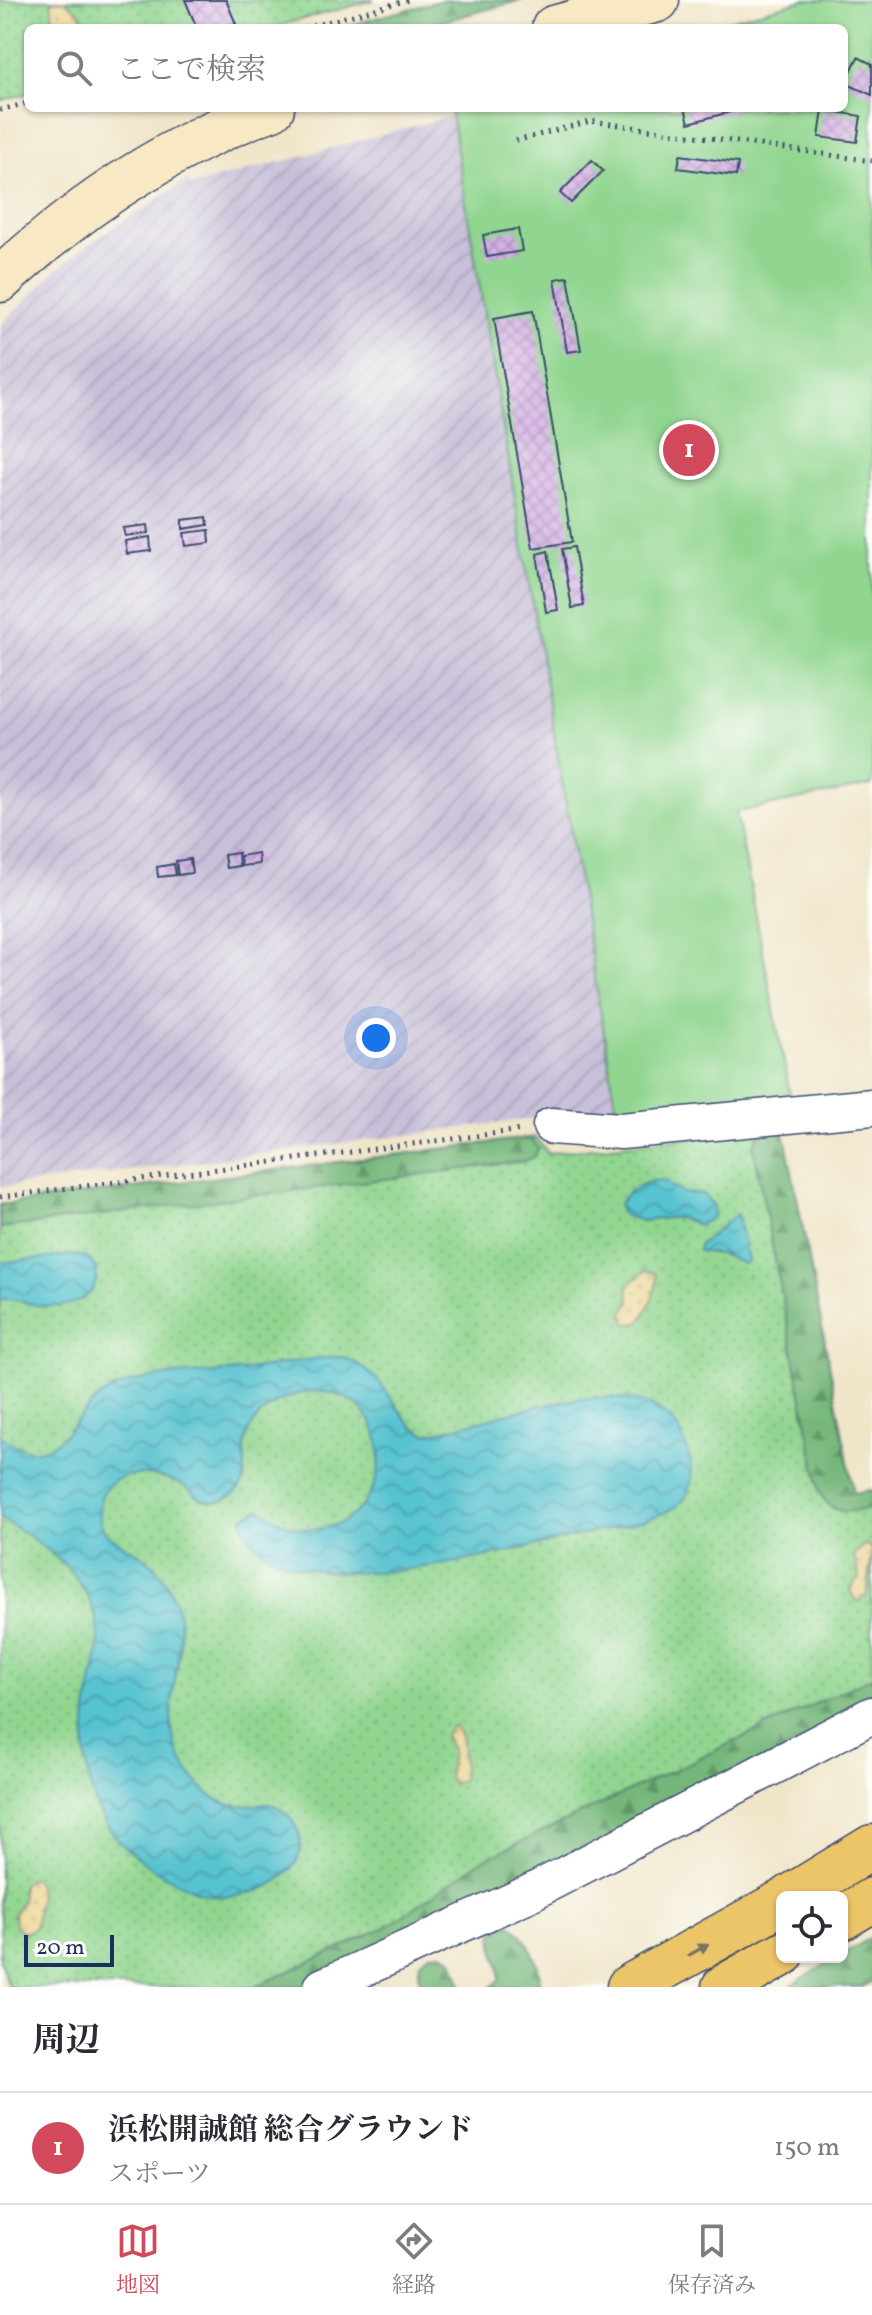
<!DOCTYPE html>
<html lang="ja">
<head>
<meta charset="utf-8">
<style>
	:root { --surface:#fff; --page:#f7f7f7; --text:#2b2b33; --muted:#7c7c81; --line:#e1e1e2; --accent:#d1495b }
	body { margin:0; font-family:Vollkorn,"Noto Serif JP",serif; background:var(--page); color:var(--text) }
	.controls { position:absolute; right:24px; bottom:24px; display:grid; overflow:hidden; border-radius:12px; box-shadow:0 2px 6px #0004 }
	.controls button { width:72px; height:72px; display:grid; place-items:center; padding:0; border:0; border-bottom:2px solid var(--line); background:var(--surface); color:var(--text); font:40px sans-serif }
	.scale { position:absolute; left:24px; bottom:20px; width:90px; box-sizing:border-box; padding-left:8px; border:4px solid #1b2f5e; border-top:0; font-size:22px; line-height:28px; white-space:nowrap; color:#1b2f5e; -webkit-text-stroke:6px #fdfcf7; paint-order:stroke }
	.you { position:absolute; left:376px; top:1038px; width:28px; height:28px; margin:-20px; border:6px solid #fff; border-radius:50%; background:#1a73e8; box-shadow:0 0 0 12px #1a73e833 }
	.badge { display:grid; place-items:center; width:52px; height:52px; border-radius:50%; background:var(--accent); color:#fff; font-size:26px; font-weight:700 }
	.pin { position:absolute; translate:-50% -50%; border:4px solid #fff; box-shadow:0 2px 8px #0006 }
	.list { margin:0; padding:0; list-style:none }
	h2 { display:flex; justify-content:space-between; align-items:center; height:104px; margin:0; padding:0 32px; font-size:34px }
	h2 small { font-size:26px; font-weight:400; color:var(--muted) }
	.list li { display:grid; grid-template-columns:52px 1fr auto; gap:24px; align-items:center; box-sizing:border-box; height:112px; padding:0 32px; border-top:2px solid var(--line) }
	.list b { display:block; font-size:30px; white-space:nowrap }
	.list p { margin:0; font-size:26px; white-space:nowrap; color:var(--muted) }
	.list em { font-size:26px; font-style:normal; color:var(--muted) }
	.icon { flex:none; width:44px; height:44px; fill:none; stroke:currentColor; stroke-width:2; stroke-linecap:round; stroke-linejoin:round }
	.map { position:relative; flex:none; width:872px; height:1987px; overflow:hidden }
	.search { position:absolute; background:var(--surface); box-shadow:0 2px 6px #0004; left:24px; right:24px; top:24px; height:88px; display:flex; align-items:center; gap:20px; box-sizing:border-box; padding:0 28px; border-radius:12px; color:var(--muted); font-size:30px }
	.sheet { height:216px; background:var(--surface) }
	nav { display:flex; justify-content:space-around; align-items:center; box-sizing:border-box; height:112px; border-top:2px solid var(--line); background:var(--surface); font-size:22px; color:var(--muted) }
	nav a { display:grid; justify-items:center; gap:4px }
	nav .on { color:var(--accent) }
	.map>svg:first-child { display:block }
	.industrial { fill:url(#industrial-furrows) }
	.grass { fill:url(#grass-dots); stroke:#568277; stroke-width:2 }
	.forest { fill:url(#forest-firs); stroke:#48736c; stroke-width:2 }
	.sand { fill:url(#sand-dots); stroke:#84847e; stroke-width:2 }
	.pitch { fill:#91d690; stroke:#568277; stroke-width:2 }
	.water { fill:url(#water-waves); stroke:#397997; stroke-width:2 }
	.building { fill:url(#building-cross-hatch) }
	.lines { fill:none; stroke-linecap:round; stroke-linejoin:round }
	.street-casing { stroke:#3b4a6e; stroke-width:39 }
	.secondary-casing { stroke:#3b4a6e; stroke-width:47 }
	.highway-casing { stroke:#3b4a6e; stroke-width:47 }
	.path { stroke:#3b4a6e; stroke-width:5; stroke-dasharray:2 6; stroke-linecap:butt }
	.street { stroke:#fff; stroke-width:36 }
	.secondary { stroke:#f8e8c3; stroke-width:44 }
	.highway { stroke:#edc569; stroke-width:44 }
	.oneway { fill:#797263 }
</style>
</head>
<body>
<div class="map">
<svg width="872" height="1987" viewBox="0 0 872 1987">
	<defs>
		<pattern id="industrial-furrows" width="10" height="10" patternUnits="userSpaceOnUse" patternTransform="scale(2)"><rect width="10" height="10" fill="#c8bfd8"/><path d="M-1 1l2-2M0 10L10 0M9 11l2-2" fill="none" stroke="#aba4bc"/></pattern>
		<pattern id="grass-dots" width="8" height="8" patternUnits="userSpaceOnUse" patternTransform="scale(2)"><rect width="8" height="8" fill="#91d690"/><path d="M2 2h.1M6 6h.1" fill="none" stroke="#7cb87f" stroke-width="1.8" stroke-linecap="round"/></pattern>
		<pattern id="forest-firs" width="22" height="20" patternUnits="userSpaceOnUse" patternTransform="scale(2)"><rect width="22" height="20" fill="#74b77a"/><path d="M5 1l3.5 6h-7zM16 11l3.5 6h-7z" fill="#5e9567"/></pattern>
		<pattern id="sand-dots" width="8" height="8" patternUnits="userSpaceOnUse" patternTransform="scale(2)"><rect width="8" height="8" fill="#eeda9e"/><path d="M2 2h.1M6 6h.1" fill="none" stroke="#ccbb8a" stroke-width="1.8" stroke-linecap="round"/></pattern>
		<pattern id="water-waves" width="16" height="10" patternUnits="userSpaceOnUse" patternTransform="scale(2)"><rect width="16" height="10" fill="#57c3d0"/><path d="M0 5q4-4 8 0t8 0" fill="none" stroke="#479fac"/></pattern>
		<pattern id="building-cross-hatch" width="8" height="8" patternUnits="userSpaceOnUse" patternTransform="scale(2)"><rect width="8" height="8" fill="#d5b0e5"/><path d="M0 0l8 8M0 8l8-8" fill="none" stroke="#ac90bd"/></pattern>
	</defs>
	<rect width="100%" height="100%" fill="#fdfcf7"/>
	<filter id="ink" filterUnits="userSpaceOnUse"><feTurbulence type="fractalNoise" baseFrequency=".0125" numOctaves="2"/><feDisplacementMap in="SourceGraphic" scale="16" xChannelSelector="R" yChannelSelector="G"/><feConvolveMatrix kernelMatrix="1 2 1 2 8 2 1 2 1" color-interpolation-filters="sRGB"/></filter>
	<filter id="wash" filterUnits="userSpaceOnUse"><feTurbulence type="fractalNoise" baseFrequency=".006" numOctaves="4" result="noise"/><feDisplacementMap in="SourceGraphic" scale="32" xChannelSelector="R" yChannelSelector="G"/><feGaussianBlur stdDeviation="1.8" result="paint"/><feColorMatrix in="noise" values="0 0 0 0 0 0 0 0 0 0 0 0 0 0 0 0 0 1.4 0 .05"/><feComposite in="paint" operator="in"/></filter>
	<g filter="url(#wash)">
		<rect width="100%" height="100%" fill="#efe5c8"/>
		<polygon class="industrial" points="451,116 617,1108 0,1187 0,326 56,270 93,241 188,180 191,186"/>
		<g class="grass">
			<polygon points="0,0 374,0 270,28 28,28 28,93 0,101"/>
			<polygon points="783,1127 854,1493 872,1490 872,1705 300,1987 9,1987 0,1961 0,1205 535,1137 548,1153"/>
		</g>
		<g class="forest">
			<polygon points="442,0 522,0 418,28 339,28"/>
			<path d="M768,1130L780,1132L786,1141L854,1493L872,1490V1509C848,1513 831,1516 820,1492L753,1147L757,1137Z"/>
			<polygon points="522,1139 532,1140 538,1148 535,1156 526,1161 0,1228 0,1205"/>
			<polygon points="872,1677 872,1705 461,1917 300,1987 255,1987 388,1926 484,1859"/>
			<path d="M510,1924C525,1932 545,1970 538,1987H491L500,1980C502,1963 490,1949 493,1932Z"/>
			<polygon points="872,1937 872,1982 862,1987 788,1987"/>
			<polygon points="442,1953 453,1959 462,1987 422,1987 418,1975 420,1962 430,1954"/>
		</g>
		<g class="sand">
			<polygon points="65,0 81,14 84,28 54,28 51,1"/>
			<path d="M645,1271L655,1273C661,1283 647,1313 639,1323L627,1324L623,1314L630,1302L628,1286Z"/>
			<polygon points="865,1544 872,1550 867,1595 859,1601 855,1600 850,1590 859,1577 854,1555"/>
			<polygon points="454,1725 462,1738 463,1773 462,1779 453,1784 448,1778 452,1751 445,1734"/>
			<path d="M32,1878C45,1888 37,1912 34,1928L24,1933L15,1926L14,1914L22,1901V1884Z"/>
		</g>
		<polygon class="pitch" points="804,0 872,0 872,785 736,812 791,1099 618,1117 450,108 844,108 844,28 701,28"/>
		<g class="water">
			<path d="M662,1180L683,1193L703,1194L713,1205V1217L699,1225L677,1217L642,1221L623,1215L619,1205C628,1188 644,1182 662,1180Z"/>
			<polygon points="737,1214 748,1262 743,1264 724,1255 698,1251 699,1245"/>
			<path d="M75,1255L86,1257L97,1269C99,1299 70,1308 44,1306C28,1305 16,1297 0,1299V1263Z"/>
			<path d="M342,1357C393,1374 395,1424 426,1434C489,1424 635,1360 678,1429C689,1448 698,1479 685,1498C669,1521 598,1530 572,1537C500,1554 311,1604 255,1543C247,1535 242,1529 243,1517L259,1509C271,1515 282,1524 295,1527C384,1547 413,1413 332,1393C299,1385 255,1406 246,1440C240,1462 255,1484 228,1498C221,1502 213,1503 205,1500C196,1498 192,1491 185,1487C158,1470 102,1465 99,1508C97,1540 125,1543 145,1558C167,1575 179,1602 180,1629C182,1674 159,1714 180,1757C192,1780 214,1807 241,1806C259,1806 273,1798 287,1814C335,1868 245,1912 196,1891C109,1853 78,1808 87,1712C90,1682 103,1653 97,1623C86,1572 42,1543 0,1518V1435C57,1481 71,1410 108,1392C151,1370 193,1376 239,1371C274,1367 307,1357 342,1357Z"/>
		</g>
		<g id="blocks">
			<g class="building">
				<polygon points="185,0 226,0 236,24 197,28"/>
				<polygon points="858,57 872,64 872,95 845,83"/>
				<polygon points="685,108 741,108 741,109 689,123"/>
				<polygon points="823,110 861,116 857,142 819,137"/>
				<polygon points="680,155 738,163 736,176 678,168"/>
				<polygon points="592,160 603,171 571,203 560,193"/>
				<polygon points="518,229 522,251 487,257 483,235"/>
				<polygon points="568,277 581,350 567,352 555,279"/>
				<polygon points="533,311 572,542 533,548 494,318"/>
				<polygon points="207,517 208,525 183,529 183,520"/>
				<polygon points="148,525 149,533 125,536 123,528"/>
				<polygon points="209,530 210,543 186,546 184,533"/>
				<polygon points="150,537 151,551 127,554 125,541"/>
				<polygon points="574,547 584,606 572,608 562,549"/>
				<polygon points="548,551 558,610 546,612 537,554"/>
				<polygon points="238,853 239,866 226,868 224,855"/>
				<polygon points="258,853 259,864 241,866 240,856"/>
				<polygon points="190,859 192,873 178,875 176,861"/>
				<polygon points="174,864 176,875 158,877 157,867"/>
			</g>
		</g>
	</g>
	<g filter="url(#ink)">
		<use href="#blocks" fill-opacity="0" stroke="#3b4a6e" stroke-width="2"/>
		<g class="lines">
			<g class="street-casing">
				<g id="street">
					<polyline points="551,1126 621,1131 872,1107"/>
					<polyline points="322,1987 528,1894 872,1715"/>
				</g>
			</g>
			<g class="secondary-casing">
				<g id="secondary">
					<polyline points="554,28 657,0"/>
					<path d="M0,280C80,205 169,146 272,108"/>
				</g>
			</g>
			<g class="highway-casing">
				<g id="highway">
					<polyline points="790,1897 872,1847"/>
					<polyline points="842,1918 872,1900"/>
					<polyline points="629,1987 782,1902"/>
					<polyline points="724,1987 782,1954"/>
				</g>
			</g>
			<g class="path">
				<polyline points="305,28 408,0"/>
				<polyline points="0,110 28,103"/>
				<polyline points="516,141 590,121 872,161"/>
				<polyline points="0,1197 522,1130"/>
			</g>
			<use href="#street" class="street"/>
			<use href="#secondary" class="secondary"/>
			<use href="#highway" class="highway"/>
		</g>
		<defs><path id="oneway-solid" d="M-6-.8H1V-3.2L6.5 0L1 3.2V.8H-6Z" transform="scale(2)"/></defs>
		<use class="oneway" href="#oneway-solid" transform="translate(698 1950) rotate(-29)"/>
	</g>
</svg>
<div class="controls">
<button><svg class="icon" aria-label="locate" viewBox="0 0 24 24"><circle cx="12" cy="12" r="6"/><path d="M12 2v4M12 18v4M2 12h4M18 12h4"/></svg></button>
</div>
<div class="scale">20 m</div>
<div class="you"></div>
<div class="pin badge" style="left:689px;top:450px">1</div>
<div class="search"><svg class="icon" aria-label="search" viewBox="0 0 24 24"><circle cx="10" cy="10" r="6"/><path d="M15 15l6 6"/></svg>ここで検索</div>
</div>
<section class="sheet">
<h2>周辺<small></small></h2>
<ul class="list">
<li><span class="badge">1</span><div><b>浜松開誠館 総合グラウンド</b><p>スポーツ</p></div><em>150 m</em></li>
</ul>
</section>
<nav>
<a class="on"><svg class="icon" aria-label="map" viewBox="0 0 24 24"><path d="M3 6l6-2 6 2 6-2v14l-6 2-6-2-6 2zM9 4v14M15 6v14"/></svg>地図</a>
<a><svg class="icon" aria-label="directions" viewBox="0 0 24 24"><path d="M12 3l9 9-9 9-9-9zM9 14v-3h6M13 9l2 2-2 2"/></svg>経路</a>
<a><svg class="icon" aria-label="saved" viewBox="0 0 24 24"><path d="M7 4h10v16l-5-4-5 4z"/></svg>保存済み</a>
</nav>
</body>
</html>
